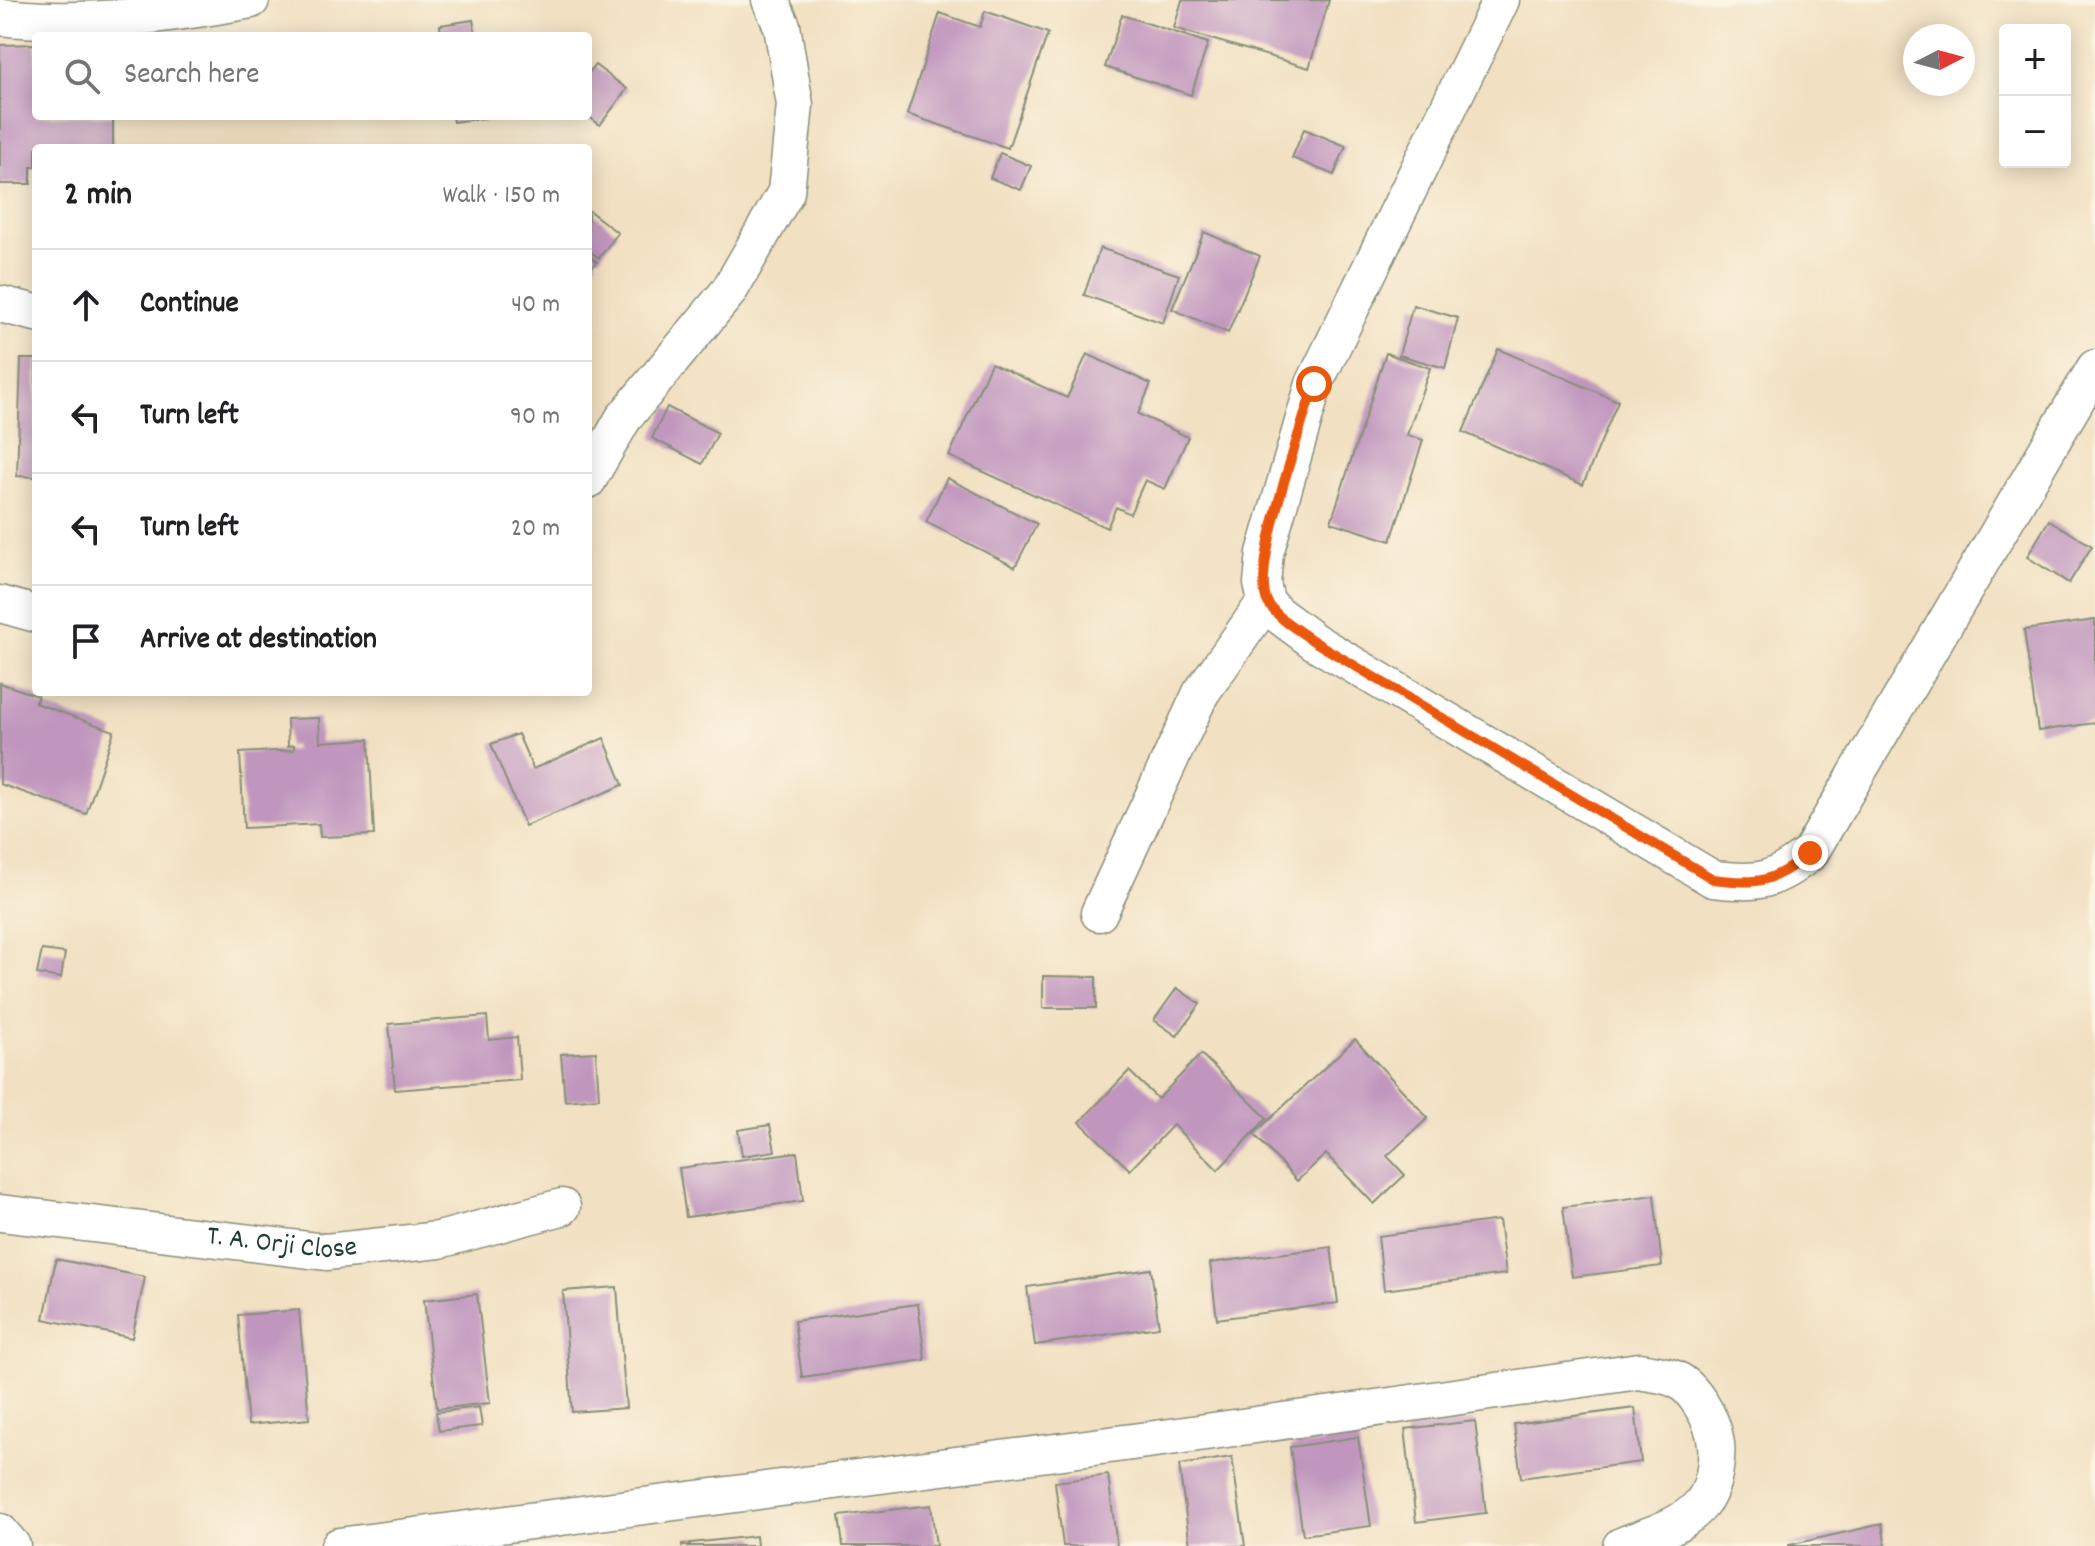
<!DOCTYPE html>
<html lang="en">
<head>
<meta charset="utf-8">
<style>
	:root { --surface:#fff; --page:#f2f2f2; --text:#202124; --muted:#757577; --line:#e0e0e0 }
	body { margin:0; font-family:Dekko,sans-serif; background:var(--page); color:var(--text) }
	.controls { position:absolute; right:24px; top:24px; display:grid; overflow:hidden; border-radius:8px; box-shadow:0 4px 20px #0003 }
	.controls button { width:72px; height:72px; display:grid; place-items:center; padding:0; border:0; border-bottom:2px solid var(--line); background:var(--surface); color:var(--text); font:40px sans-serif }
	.compass { position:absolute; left:1903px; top:24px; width:72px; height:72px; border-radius:50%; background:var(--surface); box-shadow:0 4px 20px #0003; rotate:84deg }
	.stop { position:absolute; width:24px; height:24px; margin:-18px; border:6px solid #ea580c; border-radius:50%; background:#fff }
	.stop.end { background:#ea580c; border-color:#fff; box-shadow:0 2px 8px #0008 }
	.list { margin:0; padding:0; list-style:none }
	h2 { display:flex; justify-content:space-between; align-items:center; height:104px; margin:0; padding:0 32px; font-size:34px }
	h2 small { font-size:26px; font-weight:400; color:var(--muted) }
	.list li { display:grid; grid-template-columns:52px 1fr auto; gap:24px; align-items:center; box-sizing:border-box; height:112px; padding:0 32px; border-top:2px solid var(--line) }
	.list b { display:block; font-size:30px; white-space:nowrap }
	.list em { font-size:26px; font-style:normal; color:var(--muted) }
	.icon { flex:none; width:44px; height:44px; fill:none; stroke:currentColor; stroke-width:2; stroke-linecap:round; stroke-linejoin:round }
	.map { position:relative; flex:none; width:2095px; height:1546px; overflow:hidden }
	.search { position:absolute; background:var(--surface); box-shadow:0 4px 20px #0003; left:32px; top:32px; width:560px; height:88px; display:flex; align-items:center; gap:20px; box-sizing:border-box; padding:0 28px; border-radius:8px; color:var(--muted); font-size:30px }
	.panel { position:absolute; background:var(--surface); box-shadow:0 4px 20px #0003; left:32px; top:144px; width:560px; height:552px; border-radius:8px }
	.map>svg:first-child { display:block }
	.building { fill:#c096be }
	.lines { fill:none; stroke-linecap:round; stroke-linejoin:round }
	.minor-casing { stroke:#888e7a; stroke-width:39 }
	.minor { stroke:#fff; stroke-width:36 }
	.route { stroke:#ea580c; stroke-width:10 }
	.labels { text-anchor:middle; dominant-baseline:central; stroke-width:8; stroke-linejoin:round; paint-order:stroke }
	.street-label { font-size:28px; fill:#1f3d34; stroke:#fcf5e5 }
</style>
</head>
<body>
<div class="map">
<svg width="2095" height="1546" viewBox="0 0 2095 1546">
	<rect width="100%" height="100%" fill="#fcf5e5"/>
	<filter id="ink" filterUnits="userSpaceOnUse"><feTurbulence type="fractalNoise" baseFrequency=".0125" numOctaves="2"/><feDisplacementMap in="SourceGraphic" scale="16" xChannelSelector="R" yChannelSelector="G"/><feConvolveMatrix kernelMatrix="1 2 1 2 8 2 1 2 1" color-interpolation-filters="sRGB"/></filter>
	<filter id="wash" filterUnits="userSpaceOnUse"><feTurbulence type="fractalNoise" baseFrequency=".006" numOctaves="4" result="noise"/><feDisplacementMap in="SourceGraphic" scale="32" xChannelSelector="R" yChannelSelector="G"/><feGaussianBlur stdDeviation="1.8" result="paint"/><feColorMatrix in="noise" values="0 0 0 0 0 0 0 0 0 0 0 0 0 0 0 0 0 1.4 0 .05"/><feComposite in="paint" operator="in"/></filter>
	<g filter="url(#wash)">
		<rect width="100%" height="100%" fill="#f1e0c1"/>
		<g id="blocks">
			<g class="building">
				<polygon points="1182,0 1329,0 1309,68 1174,28"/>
				<polygon points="985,11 1048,33 1008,148 907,114 940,13 980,27"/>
				<polygon points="1122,15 1208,43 1191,95 1105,67"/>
				<polygon points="473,20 476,36 441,36 440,25"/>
				<polygon points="36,44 36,116 113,116 113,148 36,148 36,167 31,167 31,184 0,184 0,45"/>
				<polygon points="595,65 627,89 600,125 588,116 588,74"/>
				<polygon points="452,116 485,116 485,118 453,122"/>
				<polygon points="1304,129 1346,146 1334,175 1292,158"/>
				<polygon points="1000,153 1031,166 1021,190 990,178"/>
				<polygon points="588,210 618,233 599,258 588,250"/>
				<polygon points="1204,232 1260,256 1228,333 1172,309"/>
				<polygon points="1100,248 1179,275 1163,323 1084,295"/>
				<polygon points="588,255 597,262 588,273"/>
				<polygon points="1413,305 1458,318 1445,368 1399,355"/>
				<polygon points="1498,349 1618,401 1583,485 1463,432"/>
				<polygon points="1386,353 1430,368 1407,435 1423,440 1391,541 1331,522"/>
				<polygon points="1087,354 1151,384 1138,414 1188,437 1165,489 1145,480 1130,514 1116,507 1107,528 949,456 991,363 1067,398"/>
				<polygon points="21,359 36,359 36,477 17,476"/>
				<polygon points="667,407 718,433 702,464 652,438"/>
				<polygon points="947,478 1037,524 1015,567 926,522"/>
				<polygon points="2049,520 2092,546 2069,583 2027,557"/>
				<polygon points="2095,620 2095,723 2038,731 2024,630"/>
				<polygon points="0,683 38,696 35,703 114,731 86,814 0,784"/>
				<polygon points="319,718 320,742 369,739 374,835 320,837 319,824 244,828 240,753 294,750 294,745 288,746 287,719"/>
				<polygon points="518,734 533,769 604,738 623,785 525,826 491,744"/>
				<polygon points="42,950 65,953 61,978 37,974"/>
				<polygon points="1043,976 1096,977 1096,1008 1043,1008"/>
				<polygon points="1177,988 1200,1004 1177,1036 1154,1020"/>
				<polygon points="487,1016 489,1040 517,1037 520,1080 395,1090 389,1024"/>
				<polygon points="1355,1039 1428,1118 1387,1156 1405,1175 1374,1204 1326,1154 1297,1181 1254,1134"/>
				<polygon points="596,1052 599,1098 565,1101 561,1054"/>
				<polygon points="1201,1054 1267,1118 1218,1170 1173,1125 1130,1170 1080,1122 1129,1071 1158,1099"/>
				<polygon points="770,1125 775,1151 742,1156 738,1130"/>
				<polygon points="797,1152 803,1201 686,1217 679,1168"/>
				<polygon points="1654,1195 1662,1266 1572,1277 1563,1207"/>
				<polygon points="1499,1220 1506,1274 1384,1290 1378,1236"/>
				<polygon points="1331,1247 1338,1303 1217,1319 1210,1263"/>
				<polygon points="56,1259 145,1277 132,1338 44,1319"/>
				<polygon points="1151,1269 1159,1327 1035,1345 1027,1287"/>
				<polygon points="617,1287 626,1408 572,1412 563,1291"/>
				<polygon points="477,1294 490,1403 437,1409 424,1300"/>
				<polygon points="918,1304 925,1360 802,1377 794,1321"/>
				<polygon points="299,1310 309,1419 248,1425 238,1315"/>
				<polygon points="479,1407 482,1426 439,1431 436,1412"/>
				<polygon points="1635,1408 1641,1462 1521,1478 1514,1424"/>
				<polygon points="1475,1421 1486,1513 1416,1522 1405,1429"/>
				<polygon points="1358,1437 1371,1526 1303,1535 1290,1447"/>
				<polygon points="1232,1457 1245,1546 1190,1546 1179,1465"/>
				<polygon points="1108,1475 1117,1546 1063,1546 1055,1482"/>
				<polygon points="931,1505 936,1546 843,1546 839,1516"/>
				<polygon points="1882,1524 1886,1546 1789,1546 1789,1545"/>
				<polygon points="756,1536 757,1546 682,1546 682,1544"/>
			</g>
		</g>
	</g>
	<g filter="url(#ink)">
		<use href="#blocks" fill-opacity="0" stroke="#888e7a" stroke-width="2"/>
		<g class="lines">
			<g class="minor-casing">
				<g id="minor">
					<path d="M1501,0L1314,384L1265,553L1262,583L1266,601L1276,613L1315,642L1713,879C1760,884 1773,882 1810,853L2095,368"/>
					<path d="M0,17C83,26 169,15 251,0"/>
					<polyline points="0,304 36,313"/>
					<polyline points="588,480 623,419 729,291 786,192 795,105 782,26 770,0"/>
					<polyline points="0,604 36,614"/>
					<polyline points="1099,913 1201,693 1266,601"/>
					<path id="s1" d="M0,1213L326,1252L439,1240L562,1207"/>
					<polyline points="0,1532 12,1546"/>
					<path d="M339,1546L1170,1437L1639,1371C1650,1373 1664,1374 1675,1379C1693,1386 1712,1419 1715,1438C1719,1456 1714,1489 1702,1503C1683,1527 1648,1535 1621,1546"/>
				</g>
			</g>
			<use href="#minor" class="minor"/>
		</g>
	</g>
	<g class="lines" filter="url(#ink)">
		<path class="route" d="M1314,384C1303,424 1249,572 1268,603C1278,619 1300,631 1315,642L1713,879C1760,885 1773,882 1810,853"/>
	</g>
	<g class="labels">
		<g class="street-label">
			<text stroke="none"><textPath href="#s1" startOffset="284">T. A. Orji Close</textPath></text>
		</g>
	</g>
</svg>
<div class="controls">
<button>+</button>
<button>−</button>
</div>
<svg class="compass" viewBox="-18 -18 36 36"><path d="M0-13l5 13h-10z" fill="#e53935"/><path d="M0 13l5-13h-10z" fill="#757577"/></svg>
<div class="stop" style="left:1314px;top:384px"></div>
<div class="stop end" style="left:1810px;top:853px"></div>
<div class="search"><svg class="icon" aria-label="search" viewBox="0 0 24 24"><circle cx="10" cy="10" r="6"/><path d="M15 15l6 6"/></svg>Search here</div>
<section class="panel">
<h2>2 min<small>Walk · 150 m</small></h2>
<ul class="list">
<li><svg class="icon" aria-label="ahead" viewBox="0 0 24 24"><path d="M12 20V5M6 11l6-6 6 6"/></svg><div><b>Continue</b></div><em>40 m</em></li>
<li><svg class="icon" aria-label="left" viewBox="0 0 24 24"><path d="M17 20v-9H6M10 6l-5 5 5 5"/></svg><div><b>Turn left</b></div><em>90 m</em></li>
<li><svg class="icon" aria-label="left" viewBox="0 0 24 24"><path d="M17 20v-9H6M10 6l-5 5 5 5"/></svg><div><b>Turn left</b></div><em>20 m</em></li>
<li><svg class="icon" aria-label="arrive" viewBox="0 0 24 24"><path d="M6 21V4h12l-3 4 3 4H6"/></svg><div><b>Arrive at destination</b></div></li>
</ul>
</section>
</div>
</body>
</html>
